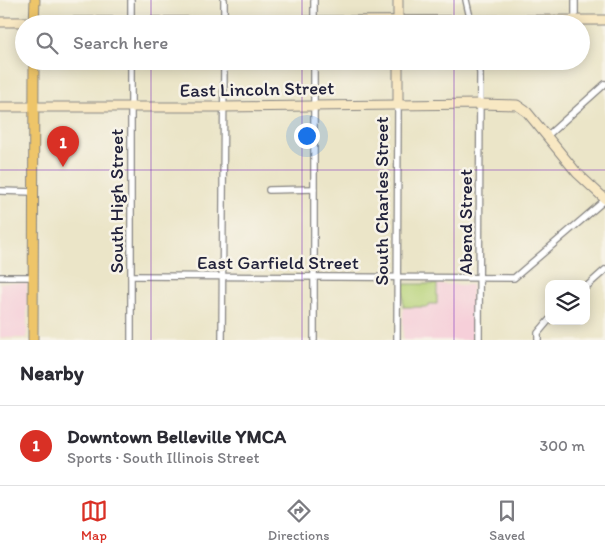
<!DOCTYPE html>
<html lang="en">
<head>
<meta charset="utf-8">
<style>
	:root { --surface:#fff; --page:#f7f7f7; --text:#2b2b33; --muted:#7c7c81; --line:#e1e1e2; --accent:#d93025 }
	body { margin:0; font-family:Itim,sans-serif; background:var(--page); color:var(--text) }
	.controls { position:absolute; right:15px; bottom:15px; display:grid; overflow:hidden; border-radius:10px; box-shadow:0 2px 12px #0003 }
	.controls button { width:45px; height:45px; display:grid; place-items:center; padding:0; border:0; border-bottom:1px solid var(--line); background:var(--surface); color:var(--text); font:25px sans-serif }
	.you { position:absolute; left:306px; top:135px; width:18px; height:18px; margin:-12px; border:4px solid #fff; border-radius:50%; background:#1a73e8; box-shadow:0 0 0 8px #1a73e833 }
	.badge { display:grid; place-items:center; width:32px; height:32px; border-radius:50%; background:var(--accent); color:#fff; font-size:16px; font-weight:700 }
	.pin { position:absolute; translate:-50% -41px; filter:drop-shadow(0 1px 2px #0008) }
	.pin::after { content:''; position:absolute; top:26px; width:18px; height:15px; background:inherit; clip-path:polygon(0 0,100% 0,50% 100%) }
	.list { margin:0; padding:0; list-style:none }
	h2 { display:flex; justify-content:space-between; align-items:center; height:65px; margin:0; padding:0 20px; font-size:21px }
	h2 small { font-size:16px; font-weight:400; color:var(--muted) }
	.list li { display:grid; grid-template-columns:32px 1fr auto; gap:15px; align-items:center; box-sizing:border-box; height:80px; padding:0 20px; border-top:1px solid var(--line) }
	.list b { display:block; font-size:19px; white-space:nowrap }
	.list p { margin:0; font-size:16px; white-space:nowrap; color:var(--muted) }
	.list em { font-size:16px; font-style:normal; color:var(--muted) }
	.icon { flex:none; width:28px; height:28px; fill:none; stroke:currentColor; stroke-width:2; stroke-linecap:round; stroke-linejoin:round }
	.map { position:relative; flex:none; width:605px; height:340px; overflow:hidden }
	.search { position:absolute; background:var(--surface); box-shadow:0 2px 12px #0003; left:15px; right:15px; top:15px; height:55px; display:flex; align-items:center; gap:12px; box-sizing:border-box; padding:0 18px; border-radius:28px; color:var(--muted); font-size:19px }
	.sheet { height:145px; background:var(--surface) }
	nav { display:flex; justify-content:space-around; align-items:center; box-sizing:border-box; height:70px; border-top:1px solid var(--line); background:var(--surface); font-size:14px; color:var(--muted) }
	nav a { display:grid; justify-items:center; gap:2px }
	nav .on { color:var(--accent) }
	.map>svg:first-child { display:block }
	.built { fill:#f6cfd9 }
	.green { fill:#b8d379; stroke:#6d7a5a }
	.lines { fill:none; stroke-linecap:round; stroke-linejoin:round }
	.street-casing { stroke:#868482; stroke-width:8 }
	.secondary-casing { stroke:#868482; stroke-width:11 }
	.primary-casing { stroke:#868482; stroke-width:11 }
	.street { stroke:#fff; stroke-width:5.5 }
	.secondary { stroke:#f8e8c3; stroke-width:9 }
	.primary { stroke:#eec569; stroke-width:9 }
	.grid { fill:none; stroke:#7b2cbf; stroke-width:1; stroke-opacity:0.55 }
	.labels { text-anchor:middle; dominant-baseline:central; stroke-width:5; stroke-linejoin:round; paint-order:stroke }
	.street-label { font-size:19px; fill:#22223b; stroke:#f7f3e8 }
</style>
</head>
<body>
<div class="map">
<svg width="605" height="340" viewBox="0 0 605 340">
	<rect width="100%" height="100%" fill="#f7f3e8"/>
	<filter id="ink" filterUnits="userSpaceOnUse"><feTurbulence type="fractalNoise" baseFrequency=".02" numOctaves="2"/><feDisplacementMap in="SourceGraphic" scale="10" xChannelSelector="R" yChannelSelector="G"/><feConvolveMatrix kernelMatrix="1 2 1 2 8 2 1 2 1" color-interpolation-filters="sRGB"/></filter>
	<filter id="wash" filterUnits="userSpaceOnUse"><feTurbulence type="fractalNoise" baseFrequency=".0096" numOctaves="4" result="noise"/><feDisplacementMap in="SourceGraphic" scale="20" xChannelSelector="R" yChannelSelector="G"/><feGaussianBlur stdDeviation="1.12" result="paint"/><feColorMatrix in="noise" values="0 0 0 0 0 0 0 0 0 0 0 0 0 0 0 0 0 1.4 0 .05"/><feComposite in="paint" operator="in"/></filter>
	<g filter="url(#wash)">
		<rect width="100%" height="100%" fill="#ebe5c8"/>
		<g class="built">
			<rect x="0" y="283" width="27" height="55"/>
			<polygon points="403,284 472,285 472,340 403,340"/>
		</g>
		<polygon class="green" points="403,284 437,284 437,304 429,304 429,307 403,307"/>
	</g>
	<g filter="url(#ink)">
		<g class="lines">
			<g class="street-casing">
				<g id="street">
					<polyline points="131,0 131,23"/>
					<polyline points="224,0 224,23"/>
					<polyline points="314,0 314,23"/>
					<polyline points="466,0 471,22"/>
					<polyline points="575,0 575,20"/>
					<polyline points="314,61 314,340"/>
					<polyline points="478,61 480,73 479,340"/>
					<polyline points="547,136 605,84"/>
					<polyline points="269,190 314,189"/>
					<polyline points="0,191 33,192"/>
					<polyline points="131,276 514,278 605,200"/>
					<polyline points="0,277 33,277"/>
					<polyline points="586,287 605,270"/>
					<polyline points="131,340 131,61"/>
					<polyline points="222,340 224,61"/>
					<polyline points="397,340 398,104"/>
					<polyline points="538,340 538,333 549,320"/>
				</g>
			</g>
			<g class="secondary-casing">
				<g id="secondary">
					<polyline points="0,22 605,20"/>
					<polyline points="398,24 398,0"/>
					<polyline points="398,104 398,61"/>
					<polyline points="0,107 223,107 480,104 517,105 527,112 577,173 605,199"/>
				</g>
			</g>
			<g class="primary-casing">
				<g id="primary">
					<polyline points="34,24 35,0"/>
					<polyline points="33,340 34,61"/>
				</g>
			</g>
			<use href="#street" class="street"/>
			<use href="#secondary" class="secondary"/>
			<use href="#primary" class="primary"/>
		</g>
	</g>
	<path class="grid" d="M151,0V24M302,0V24M454,0V24M151,61V340M302,61V340M454,61V340M0,170H605"/>
	<g class="labels">
		<g class="street-label">
			<text transform="translate(257 89) rotate(-1)">East Lincoln Street</text>
			<text transform="translate(116 201) rotate(-90)">South High Street</text>
			<text transform="translate(381 201) rotate(-90)">South Charles Street</text>
			<text transform="translate(465 222) rotate(-90)">Abend Street</text>
			<text x="278" y="262">East Garfield Street</text>
		</g>
	</g>
</svg>
<div class="controls">
<button><svg class="icon" aria-label="layers" viewBox="0 0 24 24"><path d="M12 4l9 5-9 5-9-5zM3 14l9 5 9-5"/></svg></button>
</div>
<div class="you"></div>
<div class="pin badge" style="left:63px;top:167px">1</div>
<div class="search"><svg class="icon" aria-label="search" viewBox="0 0 24 24"><circle cx="10" cy="10" r="6"/><path d="M15 15l6 6"/></svg>Search here</div>
</div>
<section class="sheet">
<h2>Nearby<small></small></h2>
<ul class="list">
<li><span class="badge">1</span><div><b>Downtown Belleville YMCA</b><p>Sports · South Illinois Street</p></div><em>300 m</em></li>
</ul>
</section>
<nav>
<a class="on"><svg class="icon" aria-label="map" viewBox="0 0 24 24"><path d="M3 6l6-2 6 2 6-2v14l-6 2-6-2-6 2zM9 4v14M15 6v14"/></svg>Map</a>
<a><svg class="icon" aria-label="directions" viewBox="0 0 24 24"><path d="M12 3l9 9-9 9-9-9zM9 14v-3h6M13 9l2 2-2 2"/></svg>Directions</a>
<a><svg class="icon" aria-label="saved" viewBox="0 0 24 24"><path d="M7 4h10v16l-5-4-5 4z"/></svg>Saved</a>
</nav>
</body>
</html>
